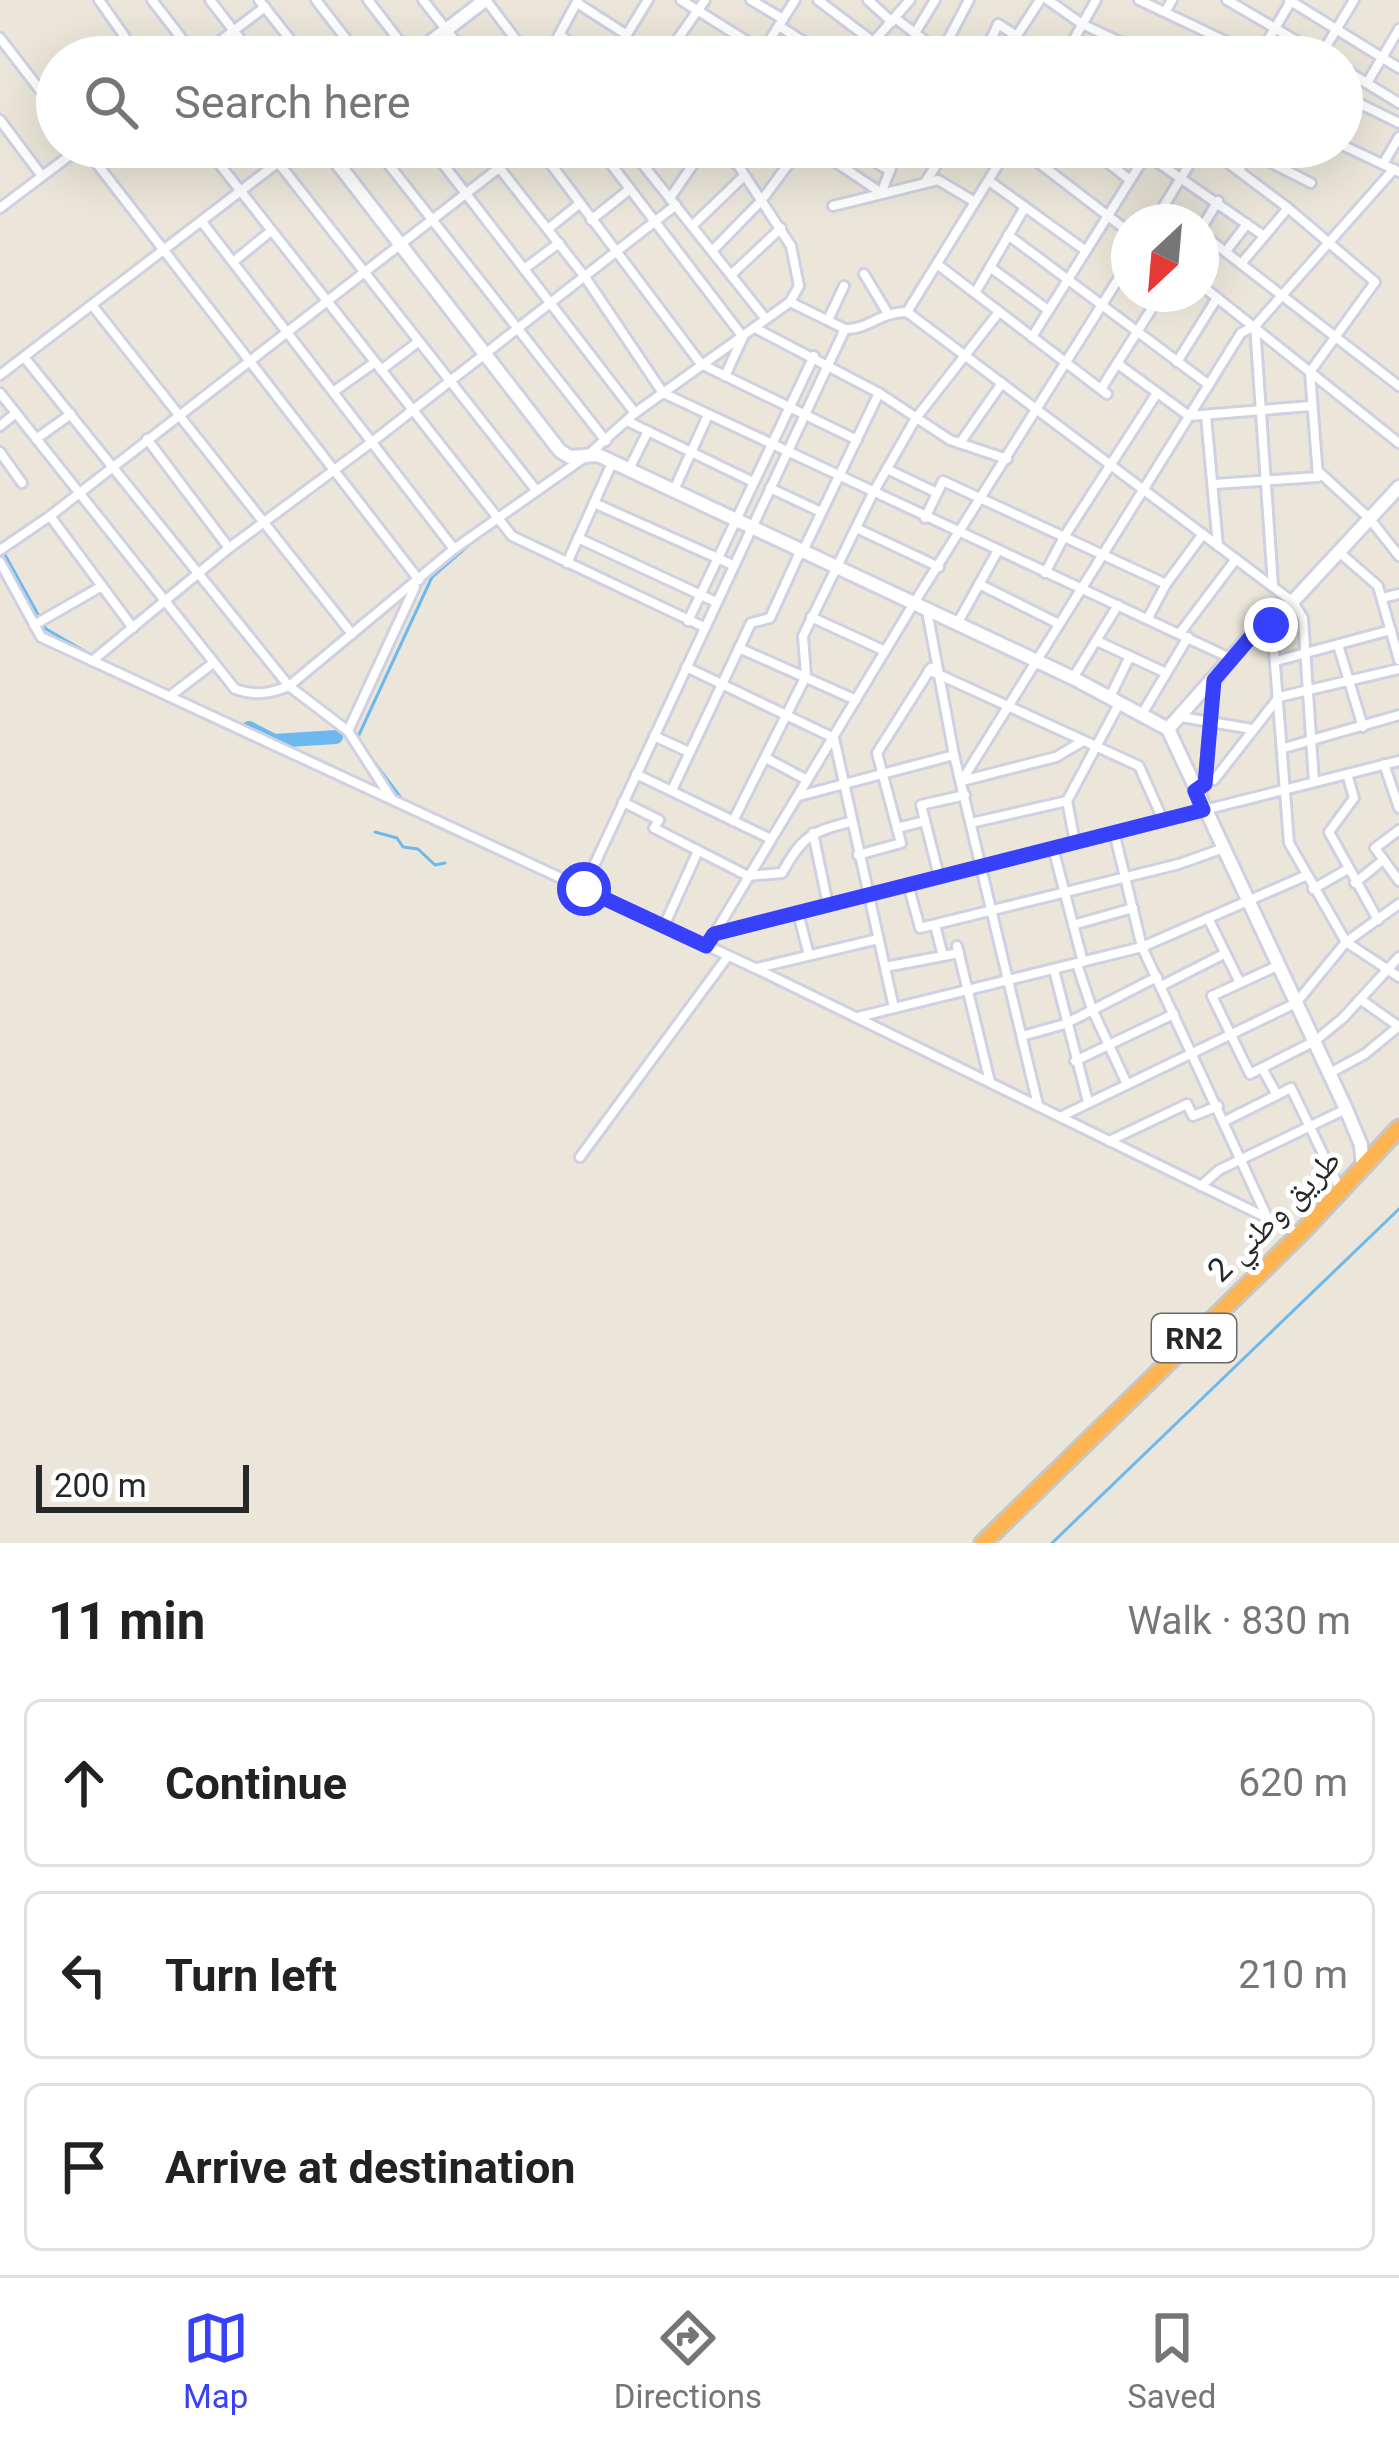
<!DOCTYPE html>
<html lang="en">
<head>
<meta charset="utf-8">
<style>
	:root { --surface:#fff; --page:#f2f2f2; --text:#222; --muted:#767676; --line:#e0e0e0; --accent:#3740fa }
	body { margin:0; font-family:Roboto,"Noto Naskh Arabic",sans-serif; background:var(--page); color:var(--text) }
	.compass { position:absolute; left:1111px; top:204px; width:108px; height:108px; border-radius:50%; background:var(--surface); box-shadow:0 12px 48px #0002; rotate:206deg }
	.scale { position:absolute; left:36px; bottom:30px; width:213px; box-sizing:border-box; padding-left:12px; border:6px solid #282828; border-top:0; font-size:33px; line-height:42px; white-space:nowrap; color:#282828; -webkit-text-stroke:9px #fff; paint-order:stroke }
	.stop { position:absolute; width:36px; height:36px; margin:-27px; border:9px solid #3740fa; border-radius:50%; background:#fff }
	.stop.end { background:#3740fa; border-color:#fff; box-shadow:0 3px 12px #0008 }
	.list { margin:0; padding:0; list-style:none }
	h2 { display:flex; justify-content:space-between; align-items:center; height:156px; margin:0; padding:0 48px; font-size:51px }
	h2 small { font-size:39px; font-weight:400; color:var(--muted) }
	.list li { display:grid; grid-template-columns:78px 1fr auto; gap:36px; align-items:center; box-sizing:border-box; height:168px; margin:0 24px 24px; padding:0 24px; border:3px solid var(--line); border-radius:18px }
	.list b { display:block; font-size:45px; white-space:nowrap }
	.list em { font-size:39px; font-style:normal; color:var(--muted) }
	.icon { flex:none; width:66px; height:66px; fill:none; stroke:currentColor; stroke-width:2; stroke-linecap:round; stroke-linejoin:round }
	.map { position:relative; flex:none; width:1399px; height:1543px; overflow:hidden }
	.search { position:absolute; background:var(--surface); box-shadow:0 12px 48px #0002; left:36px; right:36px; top:36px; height:132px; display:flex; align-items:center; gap:30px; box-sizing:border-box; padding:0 42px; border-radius:66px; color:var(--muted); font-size:45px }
	.sheet { height:732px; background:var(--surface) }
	nav { display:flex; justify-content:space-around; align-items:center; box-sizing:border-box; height:168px; border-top:3px solid var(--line); background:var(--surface); font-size:33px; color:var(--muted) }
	nav a { display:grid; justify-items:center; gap:6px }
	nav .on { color:var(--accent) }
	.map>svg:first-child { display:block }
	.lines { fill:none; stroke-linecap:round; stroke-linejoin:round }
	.stream { stroke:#6bb9ee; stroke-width:3 }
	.river { stroke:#6bb9ee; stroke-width:14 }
	.street-casing { stroke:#cfd0e1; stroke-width:14 }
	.secondary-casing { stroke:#cfd0e1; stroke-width:18 }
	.highway-casing { stroke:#c7c7c7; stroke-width:21 }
	.street { stroke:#fff; stroke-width:8 }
	.secondary { stroke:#fff; stroke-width:12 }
	.highway { stroke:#feb451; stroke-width:15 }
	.route { stroke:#3740fa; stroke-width:15 }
	.labels { text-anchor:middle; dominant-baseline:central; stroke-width:10; stroke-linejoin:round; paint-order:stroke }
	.shield { fill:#fff; stroke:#686868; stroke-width:3 }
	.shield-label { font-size:30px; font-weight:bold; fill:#282828 }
	.street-label { font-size:33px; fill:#282828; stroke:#fff }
</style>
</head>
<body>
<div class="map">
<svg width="1399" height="1543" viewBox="0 0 1399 1543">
	<rect width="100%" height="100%" fill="#ebe6d9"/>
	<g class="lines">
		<g class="stream">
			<polyline points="4,553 46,629 93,656"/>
			<polyline points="182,698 249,728"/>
			<polyline points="404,802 357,739 432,577 484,532"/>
			<polyline points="375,832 397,838 403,847 418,849 435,865 445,863"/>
			<polyline points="1052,1543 1399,1209"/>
		</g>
		<polyline class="river" points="249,728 274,741 336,737"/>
		<g class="street-casing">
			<g id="street">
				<polyline points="99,0 139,57"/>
				<polyline points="152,0 196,57"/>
				<polyline points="210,0 254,57"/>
				<polyline points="259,0 304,57"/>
				<polyline points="316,0 360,57"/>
				<polyline points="368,0 411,56"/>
				<polyline points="423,0 468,57"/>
				<polyline points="486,0 529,57"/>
				<polyline points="681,0 772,57"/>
				<polyline points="751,0 783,19"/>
				<polyline points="818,0 893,57"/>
				<polyline points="868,0 892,22"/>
				<polyline points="1048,0 1082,24 1152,57"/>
				<polyline points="1139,0 1259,57"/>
				<polyline points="1227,0 1324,57"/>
				<polyline points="1289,0 1399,68"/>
				<polyline points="577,3 627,35"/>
				<polyline points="1165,12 1172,0"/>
				<polyline points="895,18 941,53"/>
				<polyline points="779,26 828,57"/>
				<polyline points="915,33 935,0"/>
				<polyline points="560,35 588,57"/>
				<polyline points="0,38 57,112"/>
				<polyline points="674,42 698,57"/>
				<polyline points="619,47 635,57"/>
				<polyline points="1321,55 1354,0"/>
				<polyline points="199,57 265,7"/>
				<polyline points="547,57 578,0"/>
				<polyline points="613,57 648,0"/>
				<polyline points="665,57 705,0"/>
				<polyline points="759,57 795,0"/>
				<polyline points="860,57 910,0"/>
				<polyline points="939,57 969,0"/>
				<polyline points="983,57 998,24 1017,36"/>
				<polyline points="1003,57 1040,0"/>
				<polyline points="1064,57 1096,0"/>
				<polyline points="1258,57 1291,1"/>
				<polyline points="1342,68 1399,103"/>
				<polyline points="1367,83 1399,29"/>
				<polyline points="1342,95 1399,123"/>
				<polyline points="0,120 42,176"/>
				<polyline points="1342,145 1399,172"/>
				<polyline points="84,147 419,580"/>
				<polyline points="206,147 512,536 704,627"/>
				<polyline points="266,147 536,490"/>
				<polyline points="375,147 606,441"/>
				<polyline points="430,147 635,413"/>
				<polyline points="483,147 585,277 663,393 1230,658"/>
				<polyline points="538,147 701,364 857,440"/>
				<polyline points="598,147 743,337 725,376"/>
				<polyline points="629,147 765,318"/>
				<polyline points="675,147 696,160"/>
				<polyline points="813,147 880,192"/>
				<polyline points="851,147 890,171"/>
				<polyline points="1018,147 1129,232"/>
				<polyline points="1088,147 1130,180"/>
				<polyline points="1207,147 1288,208 1375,282 1310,372 1318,477 1215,484"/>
				<polyline points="1250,152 1311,183"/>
				<polyline points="1147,155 1264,236"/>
				<polyline points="1383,164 1399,137"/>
				<polyline points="738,165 749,147"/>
				<polyline points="1239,170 1253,147"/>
				<polyline points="926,181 948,147"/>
				<polyline points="989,181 1086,251"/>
				<polyline points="882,191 899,147"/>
				<polyline points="670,198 705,147"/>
				<polyline points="833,206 938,180 975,202"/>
				<polyline points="0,208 81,147"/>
				<polyline points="591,220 630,189"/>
				<polyline points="202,222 454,549"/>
				<polyline points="1154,222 1200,147"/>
				<polyline points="692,226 744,176"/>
				<polyline points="548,229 579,204"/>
				<polyline points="1201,229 1218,201"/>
				<polyline points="1201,233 1399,386"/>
				<polyline points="1008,235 1209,385"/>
				<polyline points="712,251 761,201 801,147"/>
				<polyline points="1226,251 1247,224"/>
				<polyline points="233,262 271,231"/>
				<polyline points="937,264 1107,394"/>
				<polyline points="1241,264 1288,208"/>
				<polyline points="990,267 1048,310"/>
				<polyline points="524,269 559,243"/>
				<polyline points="864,274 887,312"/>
				<polyline points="731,275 781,228"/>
				<polyline points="1201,285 1399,443"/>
				<polyline points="975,293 1025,207"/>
				<path d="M790,302L845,329C868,330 879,312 907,312L1293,602L1303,618L1314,782"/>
				<polyline points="92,305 352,634"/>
				<polyline points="907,312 1009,147"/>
				<polyline points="828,320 844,286"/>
				<polyline points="1255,326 1273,585"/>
				<polyline points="755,328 879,393 950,440 1007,459"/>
				<polyline points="1032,337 1151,147"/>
				<polyline points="24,357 289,686 348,731 391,798"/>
				<polyline points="1177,362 1217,298"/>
				<polyline points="1118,364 1189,416 1311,406"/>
				<polyline points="381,370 418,342"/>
				<polyline points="0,375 298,147"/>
				<polyline points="1101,389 1161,294"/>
				<polyline points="333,392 374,363"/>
				<path d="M0,393L235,689C255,696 269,694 289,686L454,549L588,455L635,413L790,302L799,286L791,246L738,165L710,147"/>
				<polyline points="1206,416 1218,546"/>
				<polyline points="627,421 751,481"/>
				<polyline points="0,426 16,413"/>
				<polyline points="36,439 71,414"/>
				<polyline points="147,439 229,548"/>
				<polyline points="960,443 1002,383"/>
				<polyline points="0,452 22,483"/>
				<polyline points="629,469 648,431"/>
				<polyline points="887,469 937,493"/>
				<polyline points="1318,471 1370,519 1399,556"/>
				<polyline points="770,488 821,512"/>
				<polyline points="674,490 708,415"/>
				<polyline points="594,503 733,565"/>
				<polyline points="50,516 133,628"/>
				<polyline points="925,518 943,481 1166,584"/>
				<polyline points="856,528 939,567"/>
				<polyline points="578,538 716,602"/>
				<polyline points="0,550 50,516 526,147"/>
				<polyline points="803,551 879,393"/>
				<polyline points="1339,552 1378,586 1399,660"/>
				<polyline points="0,562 41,637 755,968 1300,1234"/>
				<polyline points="567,563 612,463"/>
				<polyline points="1045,573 1064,537 1157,393"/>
				<polyline points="979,584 1059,624"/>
				<polyline points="1382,598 1399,594"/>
				<polyline points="927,611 954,755 1038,1105"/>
				<polyline points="811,617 885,651"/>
				<polyline points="1148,618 1166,584 1203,534"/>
				<polyline points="688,621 814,356"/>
				<polyline points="957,624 997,552"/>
				<polyline points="34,625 102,586"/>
				<polyline points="1272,626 1289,843 1346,942 1399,977"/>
				<polyline points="1180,633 1236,559"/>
				<polyline points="1097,641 1166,673"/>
				<polyline points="1338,645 1363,727"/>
				<polyline points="739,648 856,700"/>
				<polyline points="92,661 229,548 372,442 676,205"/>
				<polyline points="1276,661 1391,630"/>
				<polyline points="686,667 834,738 894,1008"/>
				<polyline points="929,670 1139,766 1163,820"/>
				<polyline points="1073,678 1118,605"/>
				<polyline points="170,696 212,664"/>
				<polyline points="1110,697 1130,656"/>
				<polyline points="1142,714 1188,637"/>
				<polyline points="1181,717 1252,729"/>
				<polyline points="348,731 415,587"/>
				<polyline points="654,736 689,752"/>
				<polyline points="1284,748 1399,715"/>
				<polyline points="766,758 807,780"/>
				<polyline points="1384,764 1399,808"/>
				<polyline points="636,774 771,839"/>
				<polyline points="1347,774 1354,798 1329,832 1378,920"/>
				<polyline points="1205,780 1214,680"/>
				<polyline points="962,781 1056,757 1083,741"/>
				<polyline points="961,782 1241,333 1255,326 1394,169"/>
				<polyline points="672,790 751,623 770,618 801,550"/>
				<polyline points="1195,791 1203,788 1205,780 1214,780 1279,697 1399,669"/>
				<polyline points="799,796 954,755"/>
				<path d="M623,802L659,820L654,828L748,876L782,873C802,837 810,832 850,822"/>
				<polyline points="733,821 806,676 803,636 873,493 916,418 999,312"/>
				<polyline points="971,823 1067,801"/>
				<polyline points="897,828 925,821"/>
				<polyline points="1399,830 1375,848 1399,881"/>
				<polyline points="1114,832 1142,947 1268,1219"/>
				<polyline points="813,833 828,905"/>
				<polyline points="1075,842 1067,801 1120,702"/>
				<polyline points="1053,848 1083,962"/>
				<polyline points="858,855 901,843 877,753 931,668"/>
				<polyline points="939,876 921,805 965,795"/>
				<polyline points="1355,883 1383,860"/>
				<polyline points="908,884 920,928 1179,864 1221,849"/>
				<polyline points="583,889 845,329"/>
				<polyline points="1313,889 1348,869"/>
				<polyline points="798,913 809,955"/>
				<polyline points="1208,918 1240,983"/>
				<polyline points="935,925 943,956"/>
				<polyline points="1073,925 1133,908"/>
				<polyline points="664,926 698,851"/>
				<polyline points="715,933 1399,761"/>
				<polyline points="707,946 914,603 1129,262"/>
				<polyline points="957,946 990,1082"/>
				<polyline points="1077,964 1092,1009 1127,1084"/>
				<polyline points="1277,966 1212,996 1250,1074 1315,1041 1343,1018 1399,957"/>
				<polyline points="885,967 959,953"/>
				<polyline points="757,968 878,939"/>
				<polyline points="1054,970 1088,1102"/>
				<polyline points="1161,986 1224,954"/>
				<polyline points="1360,999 1398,1026"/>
				<polyline points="858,1017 1142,947 1305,876"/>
				<polyline points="1022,1036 1065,1024 1157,977"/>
				<polyline points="1075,1061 1174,1014"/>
				<polyline points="1262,1068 1277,1095"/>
				<polyline points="1330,1073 1365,1054 1399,1026"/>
				<polyline points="1060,1117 1296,1003 1346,942 1399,904"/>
				<polyline points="1225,1121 1291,1088 1339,1187"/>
				<polyline points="1109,1141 1187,1104 1193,1116 1218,1106"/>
				<polyline points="580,1157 728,956"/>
				<polyline points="1201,1186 1219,1170 1346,1109"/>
			</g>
		</g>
		<g class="secondary-casing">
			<g id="secondary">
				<polyline points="411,57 485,0"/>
				<polyline points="325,147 560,451 570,457 598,455 1073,678 1168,729 1346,1109 1361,1145 1363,1168"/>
				<polyline points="1168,729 1247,640 1271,625 1399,487"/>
			</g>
		</g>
		<g class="highway-casing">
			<polyline id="highway" points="983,1543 1300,1234 1399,1128"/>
		</g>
		<use href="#street" class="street"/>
		<use href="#secondary" class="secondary"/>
		<use href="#highway" class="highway"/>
	</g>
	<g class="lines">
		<polyline class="route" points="584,889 706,946 714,934 1203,810 1195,791 1205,784 1214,680 1255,632 1271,625"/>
	</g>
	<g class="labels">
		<rect class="shield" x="1152" y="1314" width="84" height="48" rx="9"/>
		<g class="shield-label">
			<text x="1194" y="1338">RN2</text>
		</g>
		<g class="street-label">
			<text transform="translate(1274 1215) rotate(-45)">طريق وطني 2</text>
		</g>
	</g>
</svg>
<svg class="compass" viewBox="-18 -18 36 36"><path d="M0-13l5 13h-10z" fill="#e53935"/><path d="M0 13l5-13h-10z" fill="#767676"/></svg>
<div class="scale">200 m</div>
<div class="stop" style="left:584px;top:889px"></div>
<div class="stop end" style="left:1271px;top:625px"></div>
<div class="search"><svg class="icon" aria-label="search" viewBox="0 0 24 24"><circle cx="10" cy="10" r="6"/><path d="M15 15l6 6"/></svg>Search here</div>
</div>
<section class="sheet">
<h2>11 min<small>Walk · 830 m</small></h2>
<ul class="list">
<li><svg class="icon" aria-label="ahead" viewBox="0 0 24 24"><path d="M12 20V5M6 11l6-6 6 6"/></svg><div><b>Continue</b></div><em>620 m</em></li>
<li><svg class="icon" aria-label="left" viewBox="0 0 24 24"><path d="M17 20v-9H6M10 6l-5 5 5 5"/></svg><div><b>Turn left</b></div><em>210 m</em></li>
<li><svg class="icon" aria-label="arrive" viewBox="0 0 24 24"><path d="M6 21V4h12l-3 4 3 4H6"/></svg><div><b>Arrive at destination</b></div></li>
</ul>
</section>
<nav>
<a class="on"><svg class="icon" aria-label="map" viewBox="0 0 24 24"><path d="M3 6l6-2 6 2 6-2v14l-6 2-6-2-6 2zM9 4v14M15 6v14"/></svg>Map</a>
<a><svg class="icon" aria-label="directions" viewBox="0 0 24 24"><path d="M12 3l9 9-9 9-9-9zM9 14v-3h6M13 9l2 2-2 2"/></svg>Directions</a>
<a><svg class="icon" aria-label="saved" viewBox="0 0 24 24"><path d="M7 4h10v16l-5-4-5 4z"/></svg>Saved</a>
</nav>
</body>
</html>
